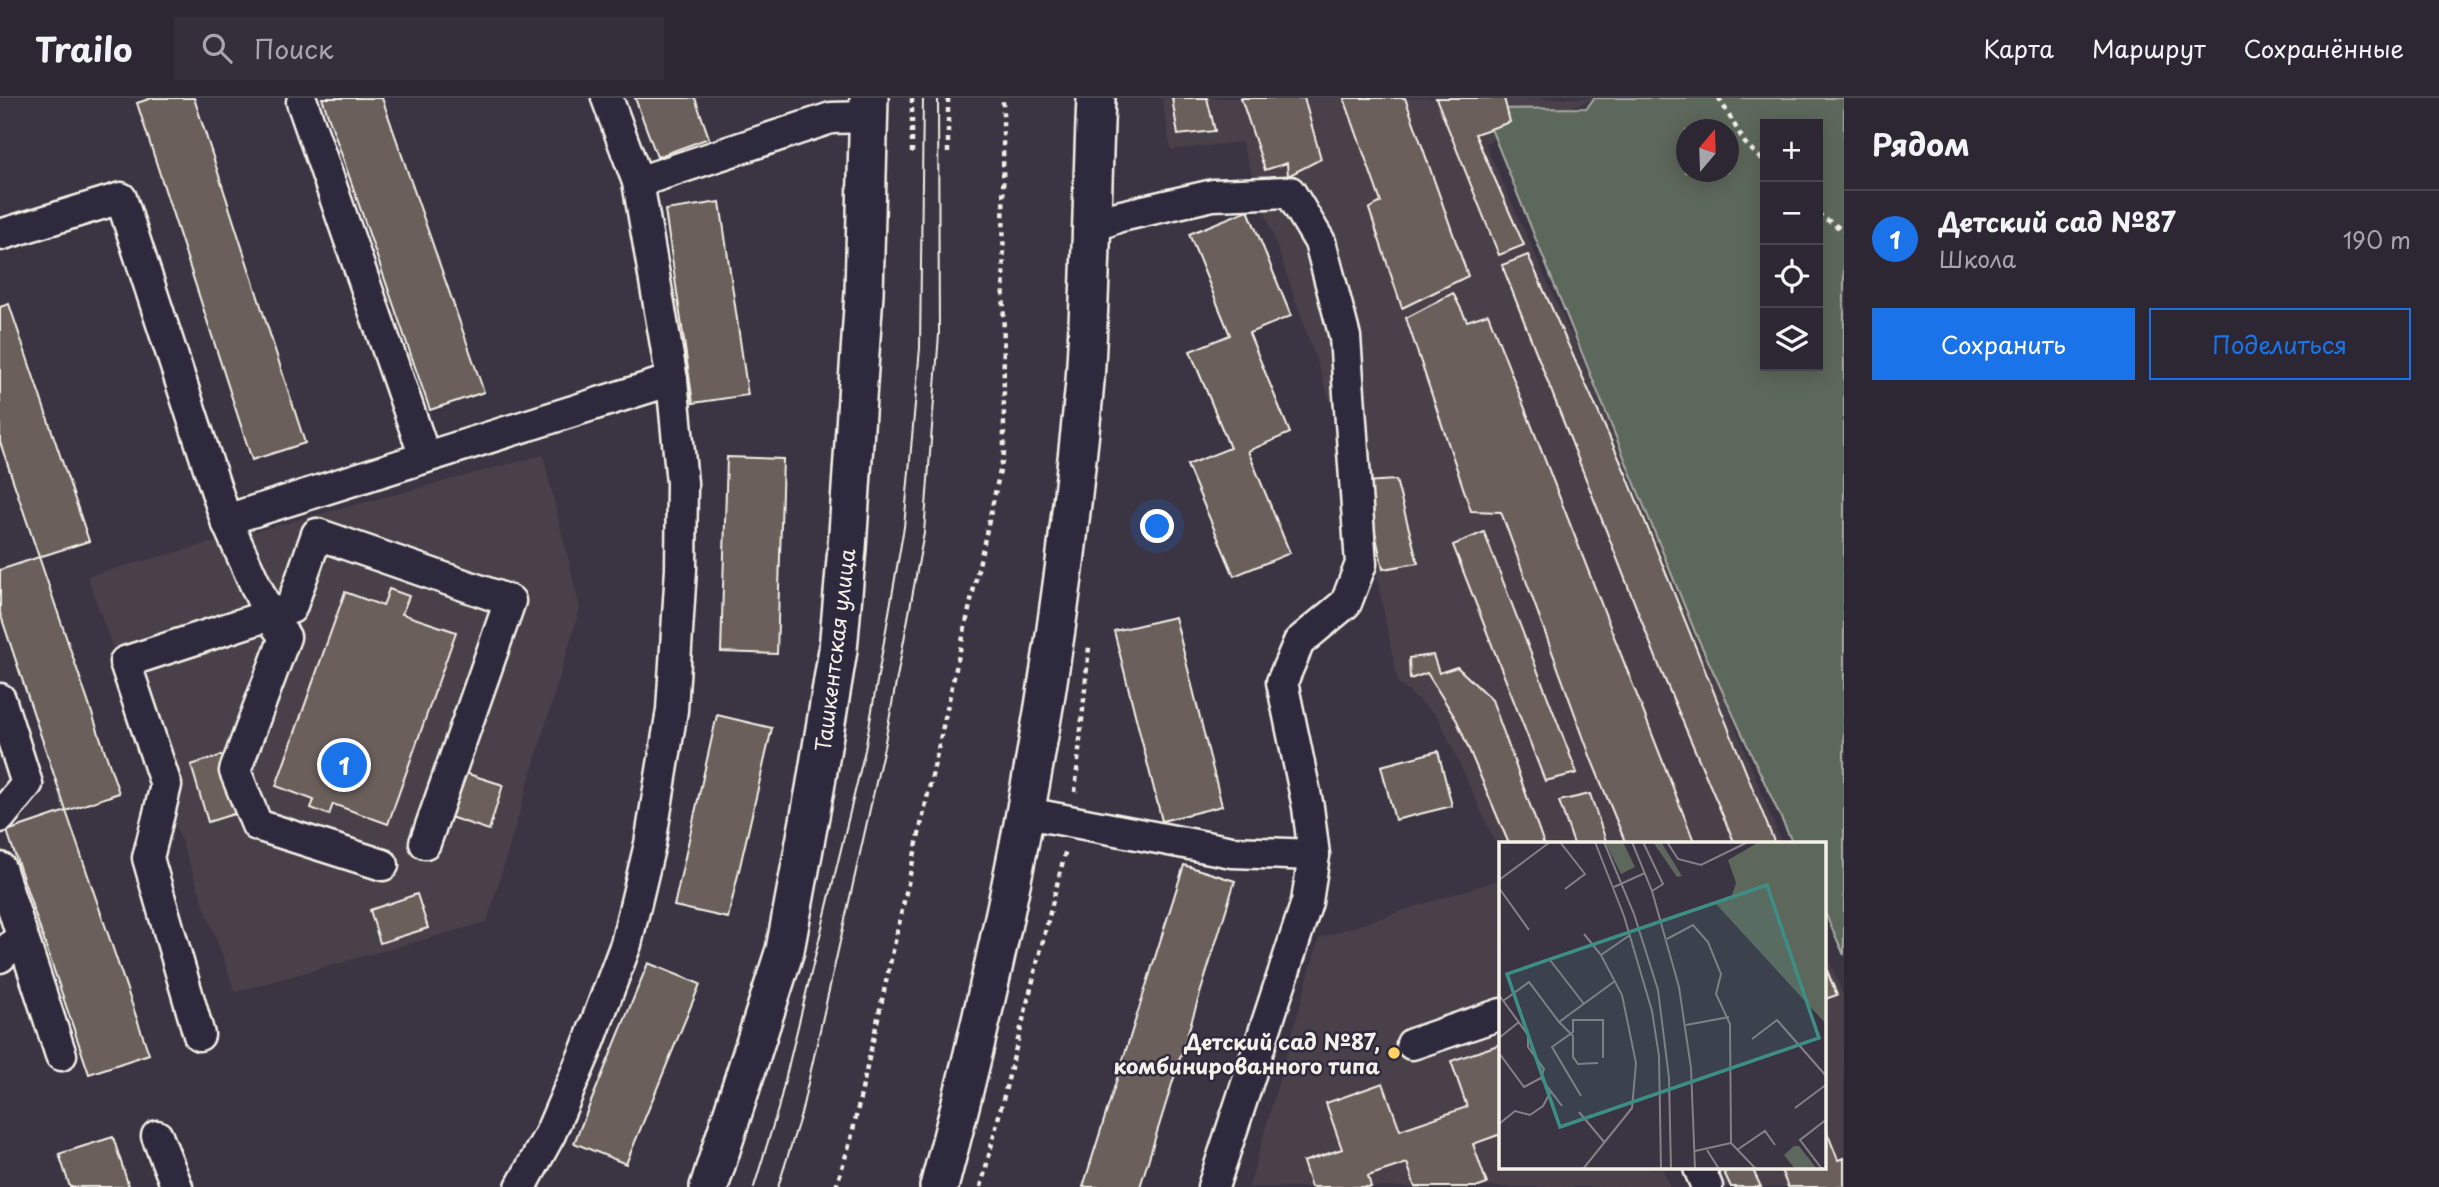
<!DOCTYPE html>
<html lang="ru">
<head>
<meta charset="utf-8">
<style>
	:root { --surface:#2c2732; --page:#342f3a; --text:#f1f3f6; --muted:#a6a5ac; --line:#48444d; --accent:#1a73e8 }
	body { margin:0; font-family:"Playpen Sans",sans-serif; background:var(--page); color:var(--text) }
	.controls { position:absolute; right:21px; top:21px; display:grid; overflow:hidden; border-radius:0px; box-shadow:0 4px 18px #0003 }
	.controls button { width:63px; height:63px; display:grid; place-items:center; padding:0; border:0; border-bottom:2px solid var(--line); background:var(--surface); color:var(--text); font:35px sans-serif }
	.compass { position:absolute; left:1676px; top:21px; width:63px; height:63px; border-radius:50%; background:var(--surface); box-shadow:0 4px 18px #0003; rotate:19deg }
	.you { position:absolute; left:1158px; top:429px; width:24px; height:24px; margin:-18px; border:5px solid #fff; border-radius:50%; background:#1a73e8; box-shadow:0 0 0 10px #1a73e833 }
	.badge { display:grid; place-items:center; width:46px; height:46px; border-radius:50%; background:var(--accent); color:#fff; font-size:23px; font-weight:700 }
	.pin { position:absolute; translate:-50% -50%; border:4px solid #fff; box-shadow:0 2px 7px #0006 }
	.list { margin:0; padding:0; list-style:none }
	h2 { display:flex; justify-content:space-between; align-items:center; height:91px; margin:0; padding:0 28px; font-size:30px }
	h2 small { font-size:23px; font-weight:400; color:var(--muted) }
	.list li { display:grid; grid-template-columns:46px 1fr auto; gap:21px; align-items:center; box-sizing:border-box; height:98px; padding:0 28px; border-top:2px solid var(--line) }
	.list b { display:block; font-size:26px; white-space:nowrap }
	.list p { margin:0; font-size:23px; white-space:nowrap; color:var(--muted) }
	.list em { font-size:23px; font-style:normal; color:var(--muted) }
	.actions { display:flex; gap:14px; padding:21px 28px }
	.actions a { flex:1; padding:16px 0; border:2px solid var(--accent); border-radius:0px; text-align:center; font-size:24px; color:var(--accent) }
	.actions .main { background:var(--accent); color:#fff }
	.icon { flex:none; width:38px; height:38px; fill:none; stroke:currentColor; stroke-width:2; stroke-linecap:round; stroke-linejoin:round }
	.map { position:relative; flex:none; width:1844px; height:1089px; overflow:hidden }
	header { display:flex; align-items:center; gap:42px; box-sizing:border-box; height:98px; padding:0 35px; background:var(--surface); border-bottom:2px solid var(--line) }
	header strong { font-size:33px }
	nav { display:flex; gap:38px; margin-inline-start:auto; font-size:24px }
	.search { width:490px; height:63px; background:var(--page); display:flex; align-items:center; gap:18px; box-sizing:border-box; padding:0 24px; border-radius:0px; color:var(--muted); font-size:26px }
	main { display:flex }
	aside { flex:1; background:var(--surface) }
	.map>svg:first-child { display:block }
	.built { fill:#49414a }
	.green { fill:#5d675b; stroke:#a8aca2; stroke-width:2; fill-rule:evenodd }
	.building { fill:#6b5e5a; stroke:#f4f1e8; stroke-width:2 }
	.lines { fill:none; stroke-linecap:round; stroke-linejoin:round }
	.minor-casing { stroke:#f4f1e8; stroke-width:35 }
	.major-casing { stroke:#f4f1e8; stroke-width:42 }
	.path { stroke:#f4f1e8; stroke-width:4.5; stroke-dasharray:5 5; stroke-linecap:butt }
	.minor { stroke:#2f2a3d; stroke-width:30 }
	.major { stroke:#2f2a3d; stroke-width:37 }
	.tram { stroke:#f4f1e8; stroke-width:2 }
	.poi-dot { fill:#ffd166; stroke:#2f2a3d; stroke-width:2.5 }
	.labels { text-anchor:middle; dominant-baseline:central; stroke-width:5; stroke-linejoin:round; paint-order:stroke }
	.street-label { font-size:21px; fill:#f4f1e8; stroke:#2f2a3d }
	.poi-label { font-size:21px; font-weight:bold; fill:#f4f1e8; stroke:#2f2a3d; text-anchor:end }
	.inset-road { fill:none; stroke:#858085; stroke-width:2 }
	.view { fill:#3d8f86; fill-opacity:0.15; stroke:#3d8f86; stroke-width:3.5 }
	.inset-edge { fill:none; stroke:#f4f1e8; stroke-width:3.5 }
</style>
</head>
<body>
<header>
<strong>Trailo</strong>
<div class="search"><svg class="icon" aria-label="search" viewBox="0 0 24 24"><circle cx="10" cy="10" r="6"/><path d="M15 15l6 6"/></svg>Поиск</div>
<nav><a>Карта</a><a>Маршрут</a><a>Сохранённые</a></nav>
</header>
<main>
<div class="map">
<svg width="1844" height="1089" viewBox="0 0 1844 1089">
	<rect width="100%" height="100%" fill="#3b3443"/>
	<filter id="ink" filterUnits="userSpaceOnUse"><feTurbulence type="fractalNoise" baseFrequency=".0143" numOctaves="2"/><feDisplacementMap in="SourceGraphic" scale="14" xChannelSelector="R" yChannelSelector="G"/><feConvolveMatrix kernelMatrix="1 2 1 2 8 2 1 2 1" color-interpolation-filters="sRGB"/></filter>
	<g filter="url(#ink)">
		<g class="built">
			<polygon points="1162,0 1595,0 1485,45 1645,401 1782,746 1501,746 1501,749 1497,748 1438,619 1398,585 1358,384 1241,44 1171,52"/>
			<polygon points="543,357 580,510 487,824 235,894 87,478"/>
			<polygon points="1501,781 1501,1070 1662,1070 1670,1089 1249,1089 1319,840"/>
			<polygon points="1825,852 1844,900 1844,1089 1714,1089 1705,1070 1825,1070"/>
		</g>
		<path class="green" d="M1594,0H1844V857L1825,815V746H1793L1695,534L1483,11L1587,10ZM1765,26H1818V268H1765ZM1686,32H1728V74H1686Z"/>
		<g class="building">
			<polygon points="152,0 194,0 305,345 252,362 137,5"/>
			<polygon points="322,0 382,0 484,294 430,312"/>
			<polygon points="635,0 695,0 709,40 657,59"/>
			<polygon points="1172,0 1207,0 1215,33 1178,37"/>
			<polygon points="1241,0 1304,0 1321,61 1288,78 1287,65 1265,72"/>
			<polygon points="1344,0 1405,0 1468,178 1402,210 1369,111 1381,104"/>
			<polygon points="1436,0 1504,0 1510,24 1475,36 1524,147 1499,157"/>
			<polygon points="720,104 748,297 693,305 665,112"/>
			<polygon points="1248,112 1291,218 1249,235 1290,335 1248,353 1290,455 1234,478 1187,367 1230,350 1190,253 1230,237 1189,136"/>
			<polygon points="1528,157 1626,376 1775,746 1735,746 1662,575 1502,167"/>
			<polygon points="1453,195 1467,223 1488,216 1695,746 1626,746 1592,663 1501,414 1471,413 1406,220"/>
			<polygon points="9,206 89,443 39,459 0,344 0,209"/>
			<polygon points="727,359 783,361 777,556 721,554"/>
			<polygon points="1396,382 1418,465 1383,471 1364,384"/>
			<polygon points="1484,434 1577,675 1545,683 1453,447"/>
			<polygon points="39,459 119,695 66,713 0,515 0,472"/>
			<polygon points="389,491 409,498 402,516 456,534 388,726 333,706 329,717 311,710 314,702 276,688 345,494 383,508"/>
			<polygon points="1175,519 1222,708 1162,723 1114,533"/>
			<polygon points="1433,557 1439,575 1457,569 1492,602 1544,746 1509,746 1457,623 1434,586 1427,575 1410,581 1409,560"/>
			<polygon points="717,617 772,630 728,820 674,808"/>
			<polygon points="1438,653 1452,708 1395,722 1381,668"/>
			<polygon points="223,657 240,714 208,724 191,667"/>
			<polygon points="465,675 503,687 489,732 450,719"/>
			<polygon points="1590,696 1607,746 1574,746 1559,703"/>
			<polygon points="66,713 149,956 89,976 7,733"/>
			<polygon points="1184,767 1235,783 1140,1089 1083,1089"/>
			<polygon points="417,796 428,830 380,845 370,812"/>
			<polygon points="648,865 700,886 626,1066 574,1045"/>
			<polygon points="1825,868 1837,897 1825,901"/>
			<polygon points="1501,946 1501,1036 1473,1046 1487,1086 1479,1089 1415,1089 1407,1065 1368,1078 1371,1089 1311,1089 1303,1064 1342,1051 1326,1005 1383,985 1400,1032 1467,1009 1451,963"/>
			<polygon points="1825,1029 1838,1062 1844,1060 1844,1089 1788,1089 1780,1070 1825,1070"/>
			<polygon points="113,1039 129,1089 70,1089 59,1056"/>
			<polygon points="1722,1070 1752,1070 1761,1089 1731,1089"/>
		</g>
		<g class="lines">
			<g class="minor-casing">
				<g id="minor">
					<polyline points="302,4 425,359"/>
					<polyline points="638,84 831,20 869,19"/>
					<polyline points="1090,130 1117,119 1213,97 1290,94 1320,144 1345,239 1361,466 1346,505 1299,544 1282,584 1308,709 1314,757 1307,804 1213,1089"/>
					<polyline points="0,137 121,100 226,422 672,282"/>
					<polyline points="226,422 270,519 285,539 235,673 257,727 383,767"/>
					<polyline points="0,601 27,686 0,719"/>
					<polyline points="1027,715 1232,754 1314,757"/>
					<polyline points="0,770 61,957"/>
					<polyline points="0,859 22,838"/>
					<polyline points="199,937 148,760 166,687 125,564 291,510 317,436 510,503 425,745"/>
					<polyline points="1412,946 1501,916"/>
					<polyline points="157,1038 177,1089"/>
					<polyline points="1699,1070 1707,1089"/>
					<polyline points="521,1089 550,1036 586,952 626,846 650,746 672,612 681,471 682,385 672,282 638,84 607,0"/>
				</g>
			</g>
			<g class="major-casing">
				<g id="major">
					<polyline points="709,1089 785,852 815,691 838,552 847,450 864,195 869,0"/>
					<path d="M939,1089C1001,858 1049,625 1074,387C1078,352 1082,318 1085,283C1091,189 1092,94 1096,0"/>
				</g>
			</g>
			<g class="path">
				<polyline points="912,0 912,59"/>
				<polyline points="948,0 948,57"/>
				<polyline points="1719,0 1745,45 1765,65"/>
				<polyline points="1818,116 1844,133"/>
				<polyline points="1075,694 1089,549"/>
				<polyline points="836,1089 851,1041 1004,355 1003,0"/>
				<polyline points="981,1089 1066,751"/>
			</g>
			<use href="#minor" class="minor"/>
			<use href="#major" class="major"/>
			<g class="tram">
				<polyline points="754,1089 778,1011 865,652 904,429 920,250 923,0"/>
				<polyline points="778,1089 801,1016 884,649 924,435 939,236 938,0"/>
			</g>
		</g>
	</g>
	<circle class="poi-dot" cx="1394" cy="955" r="7"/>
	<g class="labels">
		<g class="street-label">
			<text transform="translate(834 552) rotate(-83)">Ташкентская улица</text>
		</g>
		<g class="poi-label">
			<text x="1380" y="943">Детский сад №87,<tspan x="1380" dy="24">комбинированного типа</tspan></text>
		</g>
	</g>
	<g transform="translate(1499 744)">
		<rect width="327" height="327" fill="#3b3443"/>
		<path d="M106,0H124L136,25L122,32ZM154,0H162L183,34L178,35ZM260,0H327V182L217,62L232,56L237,41L229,18ZM295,304H300L318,327H296L285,313Z" fill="#5d675b"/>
		<path class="inset-road" d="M61,0L86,32L66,47M96,0L125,74L153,169L160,214L162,327M105,0L135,72L159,148L170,236L172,327M133,0L153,49L180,145L192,226L196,327M144,0L164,42L153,49M168,0L179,17L202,23L249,0M0,38L51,0M115,45L146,31M0,46L30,88M168,97L194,83L209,100L222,132L217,152L231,182L232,301L257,327M102,113L131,93M51,118L85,162M0,153L29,193V205L45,227L42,236L63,264M4,159L30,140L60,180L116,139M60,180L74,194V215L79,222L99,221M187,183L230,175M0,196L20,180M253,197L278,178L328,235M0,211L25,245L42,236M82,254L53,205L74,190V178H104V216M296,266L328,242M80,270L106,301M328,277L301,298L323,327L328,326M0,282L16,269L31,273L44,264L52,249M208,308L220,327M238,308L266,289L276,303M196,309L232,301M84,327L133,266L137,221L123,153L102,113L85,92"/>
		<path class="view" d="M268,43L320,196L61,285L8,132Z"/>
		<rect width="327" height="327" class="inset-edge"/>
	</g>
</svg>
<div class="controls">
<button>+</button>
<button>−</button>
<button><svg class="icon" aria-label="locate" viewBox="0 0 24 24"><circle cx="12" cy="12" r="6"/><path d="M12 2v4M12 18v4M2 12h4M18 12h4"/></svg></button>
<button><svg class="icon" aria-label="layers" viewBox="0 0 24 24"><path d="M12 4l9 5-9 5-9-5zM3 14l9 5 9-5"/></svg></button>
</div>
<svg class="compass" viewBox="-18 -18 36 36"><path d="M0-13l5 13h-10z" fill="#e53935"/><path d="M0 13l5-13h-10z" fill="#a6a5ac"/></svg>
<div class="you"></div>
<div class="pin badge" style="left:344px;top:667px">1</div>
</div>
<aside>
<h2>Рядом<small></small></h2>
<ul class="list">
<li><span class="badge">1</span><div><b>Детский сад №87</b><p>Школа</p></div><em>190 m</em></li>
</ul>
<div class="actions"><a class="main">Сохранить</a><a>Поделиться</a></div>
</aside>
</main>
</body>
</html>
